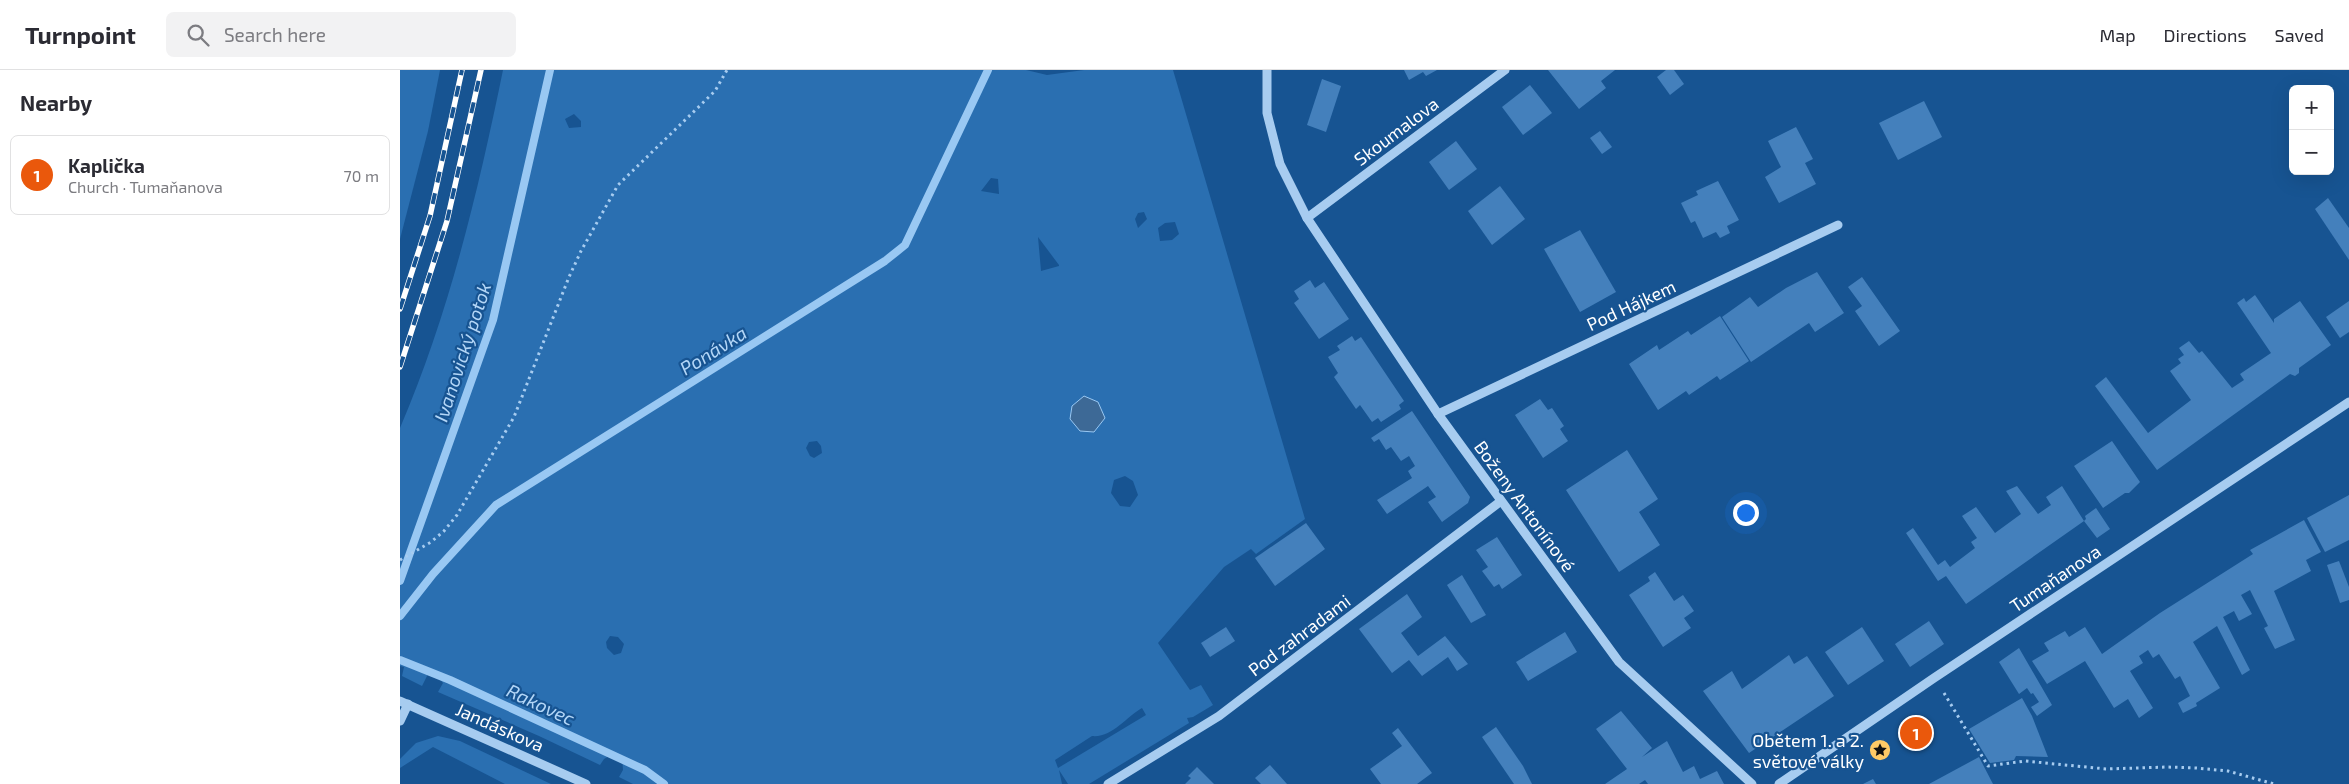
<!DOCTYPE html>
<html lang="en">
<head>
<meta charset="utf-8">
<style>
	:root { --surface:#fff; --page:#f2f2f3; --text:#2b2b33; --muted:#7c7c81; --line:#e1e1e2; --accent:#ea580c }
	body { margin:0; font-family:"Exo 2",sans-serif; background:var(--page); color:var(--text) }
	.controls { position:absolute; right:15px; top:15px; display:grid; overflow:hidden; border-radius:8px; box-shadow:0 5px 20px #0002 }
	.controls button { width:45px; height:45px; display:grid; place-items:center; padding:0; border:0; border-bottom:1px solid var(--line); background:var(--surface); color:var(--text); font:25px sans-serif }
	.you { position:absolute; left:1345px; top:442px; width:18px; height:18px; margin:-12px; border:4px solid #fff; border-radius:50%; background:#1a73e8; box-shadow:0 0 0 8px #1a73e833 }
	.badge { display:grid; place-items:center; width:32px; height:32px; border-radius:50%; background:var(--accent); color:#fff; font-size:16px; font-weight:700 }
	.pin { position:absolute; translate:-50% -50%; border:2px solid #fff; box-shadow:0 1px 5px #0006 }
	.list { margin:0; padding:0; list-style:none }
	h2 { display:flex; justify-content:space-between; align-items:center; height:65px; margin:0; padding:0 20px; font-size:21px }
	h2 small { font-size:16px; font-weight:400; color:var(--muted) }
	.list li { display:grid; grid-template-columns:32px 1fr auto; gap:15px; align-items:center; box-sizing:border-box; height:80px; margin:0 10px 10px; padding:0 10px; border:1px solid var(--line); border-radius:8px }
	.list b { display:block; font-size:19px; white-space:nowrap }
	.list p { margin:0; font-size:16px; white-space:nowrap; color:var(--muted) }
	.list em { font-size:16px; font-style:normal; color:var(--muted) }
	.icon { flex:none; width:28px; height:28px; fill:none; stroke:currentColor; stroke-width:2; stroke-linecap:round; stroke-linejoin:round }
	.map { position:relative; flex:none; width:1949px; height:714px; overflow:hidden }
	header { display:flex; align-items:center; gap:30px; box-sizing:border-box; height:70px; padding:0 25px; background:var(--surface); border-bottom:1px solid var(--line) }
	header strong { font-size:24px }
	nav { display:flex; gap:28px; margin-inline-start:auto; font-size:18px }
	.search { width:350px; height:45px; background:var(--page); display:flex; align-items:center; gap:12px; box-sizing:border-box; padding:0 18px; border-radius:8px; color:var(--muted); font-size:19px }
	main { display:flex }
	aside { flex:1; background:var(--surface) }
	.map>svg:first-child { display:block }
	.green { fill:#2a6fb1; fill-rule:evenodd }
	.water { fill:#3d6996; stroke:#99c8f3 }
	.lines { fill:none; stroke-linecap:round; stroke-linejoin:round }
	.stream { stroke:#99c8f3; stroke-width:8 }
	.building { fill:#4480bc }
	.path { stroke:#a7ccf0; stroke-width:3; stroke-dasharray:2.5 4; stroke-linecap:butt }
	.minor { stroke:#a7ccf0; stroke-width:9 }
	.rail-casing { stroke:#fff; stroke-width:5.5 }
	.rail { stroke:#175492; stroke-width:4; stroke-dasharray:11; stroke-linecap:butt }
	.labels { text-anchor:middle; dominant-baseline:central; stroke-width:4.5; stroke-linejoin:round; paint-order:stroke }
	.street-label { font-size:18px; fill:#fff; stroke:#175492 }
	.poi-label { font-size:18px; fill:#fff; stroke:#175492; text-anchor:end }
	.water-label { font-size:19px; font-style:italic; fill:#b3d6f7; stroke:#175492 }
</style>
</head>
<body>
<header>
<strong>Turnpoint</strong>
<div class="search"><svg class="icon" aria-label="search" viewBox="0 0 24 24"><circle cx="10" cy="10" r="6"/><path d="M15 15l6 6"/></svg>Search here</div>
<nav><a>Map</a><a>Directions</a><a>Saved</a></nav>
</header>
<main>
<aside>
<h2>Nearby<small></small></h2>
<ul class="list">
<li><span class="badge">1</span><div><b>Kaplička</b><p>Church · Tumaňanova</p></div><em>70 m</em></li>
</ul>
</aside>
<div class="map">
<svg width="1949" height="714" viewBox="0 0 1949 714">
	<rect width="100%" height="100%" fill="#175492"/>
	<g class="green">
		<polygon points="0,0 40,0 28,61 0,169"/>
		<path d="M103,0H626L647,5L684,0H773L905,449L856,484L851,479L824,497L758,573L790,620L801,615L813,635L793,647L787,648L789,653L689,714H668L659,700L662,714H233L219,707L223,700L222,686L214,683L204,689L200,695L139,666L38,622L43,613L37,606L28,604L22,616L2,606L4,597L0,596V358C49,244 78,122 103,0ZM174,44L181,51V57L169,58L165,49ZM591,108L598,109L599,124L581,121ZM744,142L747,149L738,158L735,149L738,143ZM775,152L779,164L772,170L760,171L758,158L765,153ZM638,167L659,195V196L641,201ZM417,371L421,376L422,383L414,388L410,386L406,378L409,372ZM725,406L733,411L738,425L730,437L720,436L711,423L714,410ZM210,566L218,567L224,574L221,583L214,585L207,578L206,572ZM742,638L746,645L658,698L655,690L692,666C712,668 726,647 742,638Z"/>
		<polygon points="38,666 60,671 151,714 105,714 33,677 0,698 0,689 16,673"/>
	</g>
	<polygon class="water" points="684,326 698,332 705,348 694,362 680,361 670,349 672,336"/>
	<g class="lines">
		<g class="stream">
			<polyline points="0,511 93,250 150,0"/>
			<polyline points="0,546 33,504 96,435 485,191 505,175 588,0"/>
			<polyline points="0,590 50,610 245,700 264,714"/>
		</g>
	</g>
	<g class="building">
		<polygon points="1004,0 1037,0 1026,6 1023,2 1009,10"/>
		<polygon points="1148,0 1215,0 1201,11 1206,18 1179,39"/>
		<polygon points="1266,0 1274,0 1284,14 1270,25 1257,7"/>
		<polygon points="922,9 941,16 926,62 907,55"/>
		<polygon points="1130,15 1152,43 1123,65 1102,37"/>
		<polygon points="1524,31 1542,67 1498,90 1479,53"/>
		<polygon points="1396,57 1413,89 1405,93 1416,114 1379,133 1365,107 1381,97 1368,71"/>
		<polygon points="1200,61 1212,77 1202,84 1190,68"/>
		<polygon points="1056,71 1077,99 1049,120 1029,92"/>
		<polygon points="1318,111 1339,150 1327,156 1330,163 1320,168 1316,162 1303,168 1295,151 1291,153 1281,133 1298,125 1296,121"/>
		<polygon points="1100,116 1125,149 1092,175 1068,141"/>
		<polygon points="1928,128 1949,158 1949,190 1915,139"/>
		<polygon points="1180,160 1216,222 1180,242 1144,179"/>
		<polygon points="1417,202 1444,243 1415,262 1409,253 1351,292 1322,247 1350,227 1358,237 1386,218"/>
		<polygon points="1462,207 1500,261 1479,276 1455,241 1462,236 1448,217"/>
		<polygon points="910,210 915,218 924,212 949,249 919,269 894,233 899,229 894,221"/>
		<polygon points="1855,225 1874,253 1874,249 1900,231 1931,275 1899,298 1899,303 1895,306 1890,304 1757,400 1695,316 1706,307 1748,363 1791,330 1770,301 1781,293 1778,289 1784,285 1779,278 1789,271 1799,283 1802,281 1832,318 1844,310 1840,304 1871,283 1837,233 1844,228 1846,232"/>
		<polygon points="1949,231 1949,262 1940,268 1926,247"/>
		<polygon points="1320,246 1349,291 1320,310 1317,306 1289,325 1286,321 1258,340 1229,294 1257,275 1259,280 1288,261 1291,265"/>
		<polygon points="952,266 955,271 961,267 1004,331 999,335 1001,339 981,352 978,348 972,352 960,335 956,339 934,307 938,303 928,287 940,280 937,276"/>
		<polygon points="1140,329 1148,340 1152,338 1164,356 1160,359 1168,371 1143,388 1115,345"/>
		<polygon points="1012,341 1070,427 1068,433 1042,452 1028,432 1036,427 1028,416 987,444 977,430 1012,408 1008,401 1015,396 1009,386 1001,391 991,377 986,380 979,369 974,372 971,368"/>
		<polygon points="1712,371 1740,412 1729,423 1725,423 1703,438 1674,396"/>
		<polygon points="1227,380 1258,429 1239,442 1260,475 1219,502 1166,420"/>
		<polygon points="1617,416 1638,444 1651,435 1646,427 1662,416 1684,451 1566,534 1546,506 1538,511 1506,463 1513,458 1538,495 1545,490 1550,497 1575,478 1571,472 1577,468 1562,446 1576,437 1595,463 1621,444 1606,421"/>
		<polygon points="1949,425 1949,470 1925,482 1907,448"/>
		<polygon points="1696,438 1710,459 1697,468 1684,451 1686,449 1685,446"/>
		<polygon points="1904,450 1921,482 1906,490 1911,501 1874,521 1895,570 1875,579 1864,558 1868,556 1850,520 1841,525 1852,544 1839,551 1834,541 1823,547 1850,600 1842,605 1817,556 1793,572 1820,618 1796,633 1797,636 1783,643 1778,633 1790,626 1780,606 1775,609 1759,584 1753,588 1748,580 1739,586 1743,593 1730,601 1753,638 1739,648 1728,629 1714,638 1685,591 1647,614 1632,591 1649,581 1644,573 1665,561 1669,567 1685,557 1702,584 1760,543 1853,484 1850,480"/>
		<polygon points="906,453 925,479 875,516 855,488"/>
		<polygon points="1097,467 1122,505 1102,519 1099,514 1094,517 1082,501 1088,497 1076,480"/>
		<polygon points="1939,491 1949,517 1949,530 1940,533 1927,495"/>
		<polygon points="1255,502 1274,531 1283,525 1294,541 1284,548 1291,558 1263,577 1229,525 1250,511 1248,507"/>
		<polygon points="1062,505 1086,545 1071,553 1047,515"/>
		<polygon points="1007,524 1022,547 1001,563 1018,586 1045,566 1068,594 1057,601 1048,587 1022,606 1009,590 992,603 959,559"/>
		<polygon points="1529,551 1544,574 1510,597 1495,574"/>
		<polygon points="826,557 835,571 810,587 801,573"/>
		<polygon points="1462,557 1484,591 1448,615 1425,582"/>
		<polygon points="1165,562 1177,582 1128,611 1116,592"/>
		<polygon points="1619,578 1652,635 1637,646 1631,637 1639,632 1633,623 1631,624 1627,618 1619,624 1599,592"/>
		<polygon points="1389,585 1394,594 1407,586 1434,626 1349,683 1303,621 1332,601 1342,619"/>
		<polygon points="1622,628 1632,646 1648,687 1616,686 1614,690 1590,693 1569,659"/>
		<polygon points="1221,641 1252,678 1242,687 1267,671 1283,702 1294,696 1300,709 1317,701 1324,714 1248,714 1245,710 1239,714 1205,714 1227,699 1196,659"/>
		<polygon points="1517,654 1525,664 1515,672 1507,662"/>
		<polygon points="1096,657 1123,696 1132,714 1114,714 1082,667"/>
		<polygon points="998,658 1032,703 1017,714 981,714 970,699 1002,676 992,663"/>
		<polygon points="1579,687 1593,714 1529,714"/>
		<polygon points="870,695 887,714 861,714 855,708"/>
		<polygon points="797,697 814,714 785,714 791,708 788,706"/>
		<polygon points="1473,709 1476,714 1463,714"/>
	</g>
	<g class="lines">
		<g class="path">
			<polyline points="0,490 31,472 44,461 57,445 114,347 169,207 181,181 218,115 315,21 327,0"/>
			<polyline points="1544,623 1588,696 1625,691 1706,699 1767,697 1796,698 1828,701 1874,714"/>
		</g>
		<g class="minor">
			<polyline points="867,0 867,43 880,94 907,148 1038,344 1219,592 1352,714"/>
			<polyline points="907,148 1105,0"/>
			<polyline points="1038,344 1438,155"/>
			<polyline points="0,631 186,714"/>
			<polyline points="0,651 8,634"/>
			<polyline points="708,714 819,646 1101,431"/>
			<polyline points="1379,714 1534,608 1949,332"/>
		</g>
		<g class="rail-casing">
			<g id="rail">
				<polyline points="0,239 30,146 62,0"/>
				<polyline points="0,297 47,151 81,0"/>
			</g>
		</g>
		<use href="#rail" class="rail"/>
	</g>
	<defs>
		<g id="sight-disc" transform="scale(1.125)"><circle r="9.5" fill="#ffca66" stroke="#175492"/><path d="M0-6L1.8-2.2L6-1.7L2.9 1.2L3.7 5.4L0 3.3L-3.7 5.4L-2.9 1.2L-6-1.7L-1.8-2.2Z" fill="#111"/></g>
	</defs>
	<g fill-rule="evenodd">
		<use href="#sight-disc" x="1480" y="680"/>
	</g>
	<g class="labels">
		<g class="street-label">
			<text transform="translate(996 61) rotate(-37)">Skoumalova</text>
			<text transform="translate(1231 235) rotate(-25)">Pod Hájkem</text>
			<text transform="translate(1125 436) rotate(54)">Boženy Antonínové</text>
			<text transform="translate(1655 508) rotate(-34)">Tumaňanova</text>
			<text transform="translate(899 565) rotate(-37)">Pod zahradami</text>
			<text transform="translate(100 657) rotate(24)">Jandáskova</text>
		</g>
		<g class="poi-label">
			<text x="1464" y="670">Obětem 1. a 2.<tspan x="1464" dy="21">světové války</tspan></text>
		</g>
		<g class="water-label">
			<text transform="translate(313 280) rotate(-32)">Ponávka</text>
			<text transform="translate(62 282) rotate(-72)">Ivanovický potok</text>
			<text transform="translate(141 634) rotate(25)">Rakovec</text>
		</g>
	</g>
</svg>
<div class="controls">
<button>+</button>
<button>−</button>
</div>
<div class="you"></div>
<div class="pin badge" style="left:1516px;top:663px">1</div>
</div>
</main>
</body>
</html>
